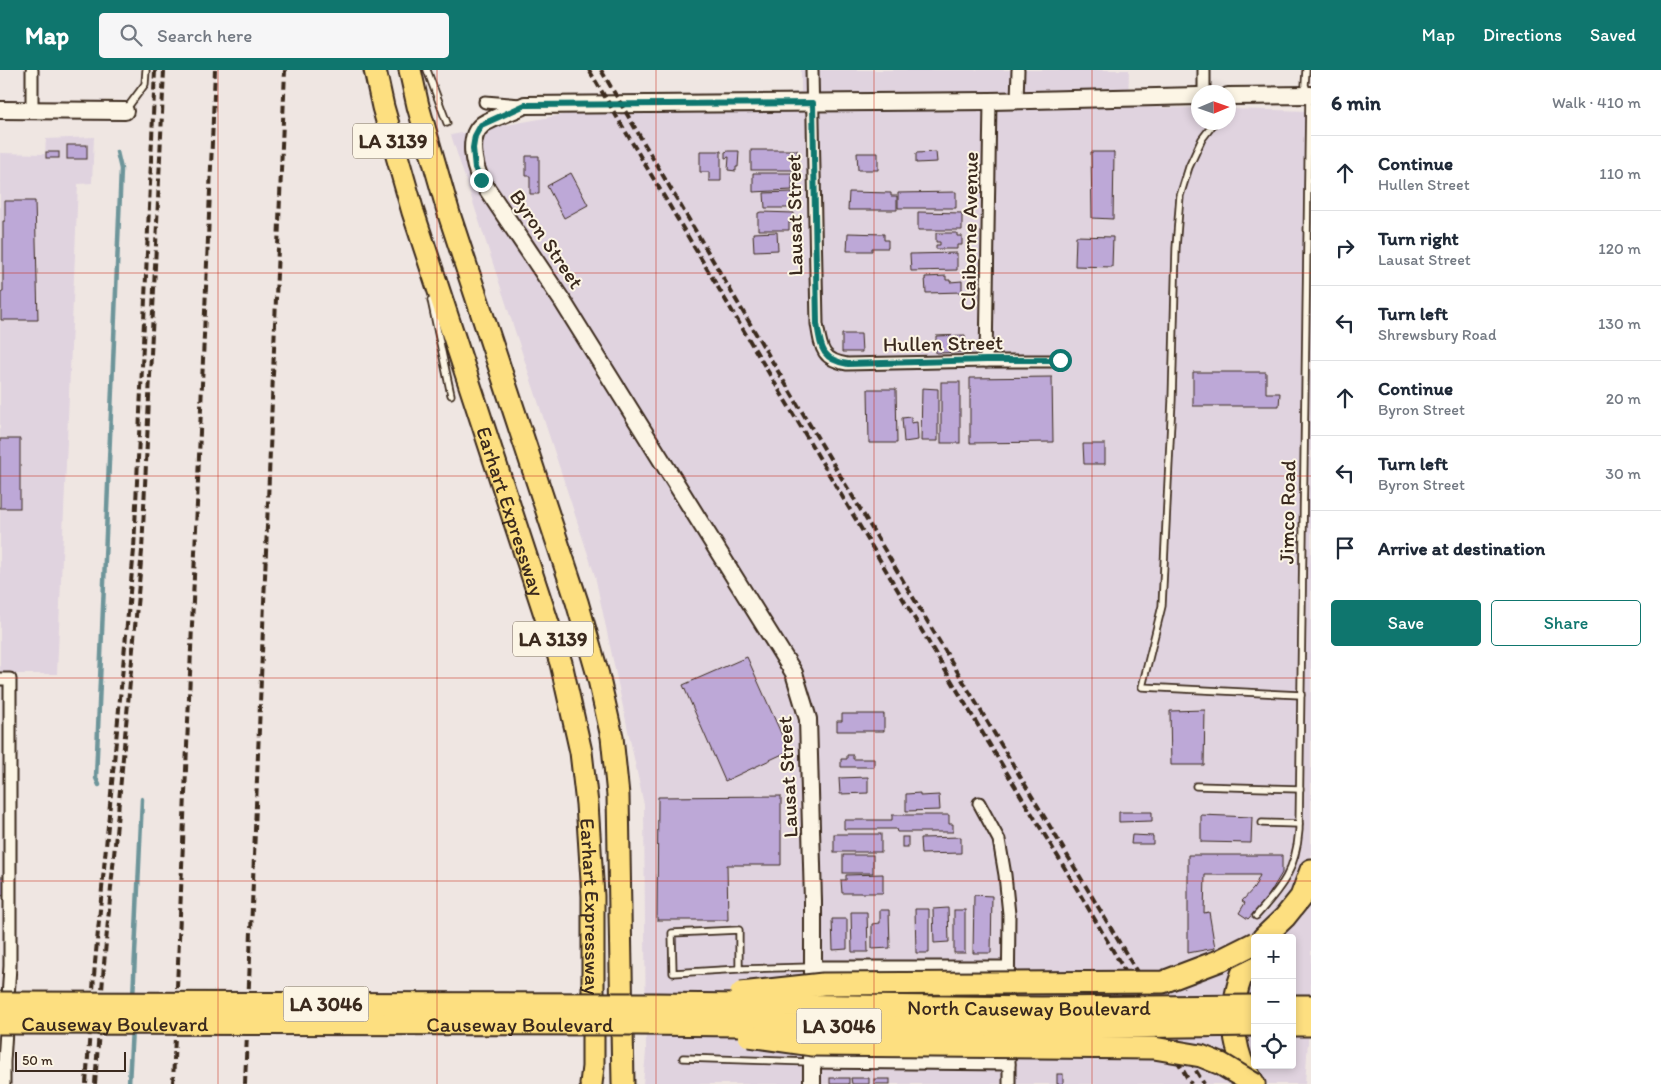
<!DOCTYPE html>
<html lang="en">
<head>
<meta charset="utf-8">
<style>
	:root { --surface:#fff; --page:#f6f6f7; --text:#1f2937; --muted:#747a83; --line:#e0e1e3; --accent:#0f766e }
	body { margin:0; font-family:Itim,sans-serif; background:var(--page); color:var(--text) }
	.controls { position:absolute; right:15px; bottom:15px; display:grid; overflow:hidden; border-radius:5px; box-shadow:0 2px 8px #0003 }
	.controls button { width:45px; height:45px; display:grid; place-items:center; padding:0; border:0; border-bottom:1px solid var(--line); background:var(--surface); color:var(--text); font:25px sans-serif }
	.compass { position:absolute; left:1191px; top:15px; width:45px; height:45px; border-radius:50%; background:var(--surface); box-shadow:0 2px 8px #0003; rotate:88deg }
	.scale { position:absolute; left:15px; bottom:12px; width:111px; box-sizing:border-box; padding-left:5px; border:2px solid #3b2a1e; border-top:0; font-size:14px; line-height:18px; white-space:nowrap; color:#3b2a1e; -webkit-text-stroke:4px #fcf5e5; paint-order:stroke }
	.stop { position:absolute; width:15px; height:15px; margin:-11px; border:4px solid #0f766e; border-radius:50%; background:#fff }
	.stop.end { background:#0f766e; border-color:#fff; box-shadow:0 1px 5px #0008 }
	.list { margin:0; padding:0; list-style:none }
	h2 { display:flex; justify-content:space-between; align-items:center; height:65px; margin:0; padding:0 20px; font-size:21px }
	h2 small { font-size:16px; font-weight:400; color:var(--muted) }
	.list li { display:grid; grid-template-columns:32px 1fr auto; gap:15px; align-items:center; box-sizing:border-box; height:75px; padding:0 20px; border-top:1px solid var(--line) }
	.list b { display:block; font-size:19px; white-space:nowrap }
	.list p { margin:0; font-size:16px; white-space:nowrap; color:var(--muted) }
	.list em { font-size:16px; font-style:normal; color:var(--muted) }
	.actions { display:flex; gap:10px; padding:15px 20px }
	.actions a { flex:1; padding:11px 0; border:1px solid var(--accent); border-radius:5px; text-align:center; font-size:18px; color:var(--accent) }
	.actions .main { background:var(--accent); color:#fff }
	.icon { flex:none; width:28px; height:28px; fill:none; stroke:currentColor; stroke-width:2; stroke-linecap:round; stroke-linejoin:round }
	.map { position:relative; flex:none; width:1311px; height:1014px; overflow:hidden }
	header { display:flex; align-items:center; gap:30px; box-sizing:border-box; height:70px; padding:0 25px; background:var(--accent); color:#fff }
	header strong { font-size:24px }
	nav { display:flex; gap:28px; margin-inline-start:auto; font-size:18px }
	.search { width:350px; height:45px; background:var(--page); display:flex; align-items:center; gap:12px; box-sizing:border-box; padding:0 18px; border-radius:5px; color:var(--muted); font-size:19px }
	main { display:flex }
	aside { flex:1; background:var(--surface) }
	.map>svg:first-child { display:block }
	.built { fill:#e0d3df; fill-rule:evenodd }
	.lines { fill:none; stroke-linecap:round; stroke-linejoin:round }
	.stream { stroke:#6d959a; stroke-width:4.5 }
	.building { fill:#bda8d7; stroke:#3b2a1e }
	.lane-casing { stroke:#3b2a1e; stroke-width:9 }
	.street-casing { stroke:#3b2a1e; stroke-width:15 }
	.secondary-casing { stroke:#3b2a1e; stroke-width:20 }
	.highway-casing { stroke:#3b2a1e; stroke-width:25 }
	.lane { stroke:#fcf5e5; stroke-width:5.5 }
	.street { stroke:#fcf5e5; stroke-width:11 }
	.secondary { stroke:#fcf5e5; stroke-width:16 }
	.highway { stroke:#fddf80; stroke-width:21 }
	.rail { stroke:#3b2a1e; stroke-width:4; stroke-dasharray:8 4; stroke-linecap:butt }
	.highway-bridge-casing { stroke:#3b2a1e; stroke-width:25; stroke-linecap:butt }
	.highway-bridge { stroke:#fddf80; stroke-width:21 }
	.route { stroke:#0f766e; stroke-width:6 }
	.grid { fill:none; stroke:#c8321e; stroke-width:1; stroke-opacity:0.55 }
	.labels { text-anchor:middle; dominant-baseline:central; stroke-width:4; stroke-linejoin:round; paint-order:stroke }
	.shield { fill:#fcf5e5; stroke:#75675a; stroke-width:1 }
	.shield-label { font-size:20px; font-weight:bold; fill:#3b2a1e }
	.street-label { font-size:21px; fill:#3b2a1e; stroke:#fcf5e5 }
</style>
</head>
<body>
<header>
<strong>Map</strong>
<div class="search"><svg class="icon" aria-label="search" viewBox="0 0 24 24"><circle cx="10" cy="10" r="6"/><path d="M15 15l6 6"/></svg>Search here</div>
<nav><a>Map</a><a>Directions</a><a>Saved</a></nav>
</header>
<main>
<div class="map">
<svg width="1311" height="1014" viewBox="0 0 1311 1014">
	<rect width="100%" height="100%" fill="#efe6e2"/>
	<filter id="ink" filterUnits="userSpaceOnUse"><feTurbulence type="fractalNoise" baseFrequency=".02" numOctaves="2"/><feDisplacementMap in="SourceGraphic" scale="10" xChannelSelector="R" yChannelSelector="G"/><feConvolveMatrix kernelMatrix="1 2 1 2 8 2 1 2 1" color-interpolation-filters="sRGB"/></filter>
	<g filter="url(#ink)">
		<g class="built">
			<path d="M801,0H1129L1128,37L1198,38V52H1228L1229,39L1311,41V929L1305,1014H643L646,982L644,735L595,506L451,65L628,33L801,22ZM1255,868H1292V995H1255Z"/>
			<polygon points="94,67 92,113 78,114 57,604 0,604 0,83 45,84 46,69"/>
		</g>
		<g class="lines">
			<g class="stream">
				<polyline points="99,715 96,708 121,99 117,82"/>
				<polyline points="133,928 142,729"/>
				<polyline points="129,1014 132,958"/>
			</g>
		</g>
		<g class="building">
			<rect x="67" y="75" width="20" height="14"/>
			<rect x="751" y="80" width="46" height="20"/>
			<polygon points="700,81 721,81 721,111 709,111 709,102 700,102"/>
			<polygon points="728,81 739,81 738,97 736,97 736,101 728,100 729,87 725,88 725,82"/>
			<rect x="46" y="82" width="13" height="6"/>
			<polygon points="936,82 937,92 916,93 916,83"/>
			<polygon points="1091,82 1114,82 1113,149 1092,148"/>
			<polygon points="857,83 878,83 878,100 858,100"/>
			<polygon points="526,86 539,86 539,124 530,124 530,106 526,106"/>
			<polygon points="571,103 588,135 564,148 547,116"/>
			<polygon points="753,103 792,103 792,120 753,122"/>
			<polygon points="792,122 792,124 797,124 797,136 793,136 793,138 765,138 764,123"/>
			<polygon points="849,122 891,123 891,126 897,126 897,140 848,140"/>
			<polygon points="956,122 956,138 898,138 898,123"/>
			<polygon points="5,131 35,131 38,250 1,250 1,222 3,222 3,151 5,151"/>
			<polygon points="762,142 794,143 794,153 789,152 789,160 758,160 758,143"/>
			<polygon points="918,142 962,143 962,160 918,160"/>
			<polygon points="777,162 778,180 754,181 753,163"/>
			<polygon points="848,163 884,164 884,170 888,170 888,178 872,178 872,181 847,181"/>
			<polygon points="936,163 957,163 957,166 962,166 962,175 957,175 957,179 936,179 936,175 940,175 940,172 936,172"/>
			<polygon points="1076,166 1113,167 1112,197 1075,196"/>
			<polygon points="957,183 957,200 911,201 910,184"/>
			<polygon points="946,206 946,210 950,210 950,212 962,211 962,222 926,223 925,207"/>
			<polygon points="842,264 861,264 862,282 842,282"/>
			<polygon points="965,265 965,282 936,283 936,266"/>
			<polygon points="1193,302 1266,302 1266,323 1280,323 1279,336 1193,336"/>
			<polygon points="1052,307 1053,372 970,373 970,308"/>
			<rect x="941" y="312" width="19" height="61"/>
			<polygon points="922,318 938,319 938,371 921,371"/>
			<polygon points="868,319 896,319 897,373 869,373"/>
			<polygon points="911,347 911,353 917,352 918,370 904,372 902,348"/>
			<rect x="0" y="369" width="20" height="69"/>
			<polygon points="1083,374 1105,374 1105,394 1084,394"/>
			<polygon points="747,587 789,681 725,711 683,615"/>
			<polygon points="1205,640 1204,695 1171,695 1170,641"/>
			<polygon points="842,644 884,644 884,661 837,661 837,651 842,651"/>
			<polygon points="847,685 853,685 853,689 874,689 874,697 841,697 841,689 847,689"/>
			<polygon points="868,707 868,723 840,724 839,708"/>
			<polygon points="920,723 920,726 939,725 940,740 906,741 906,724"/>
			<polygon points="781,726 781,795 727,795 728,850 657,850 658,727"/>
			<polygon points="1119,742 1152,742 1152,751 1119,752"/>
			<polygon points="892,745 949,745 949,754 953,754 953,762 897,762 896,759 844,759 844,750 892,750"/>
			<polygon points="1201,745 1252,747 1251,773 1201,772"/>
			<rect x="834" y="764" width="47" height="18"/>
			<polygon points="1132,765 1153,766 1153,774 1131,774"/>
			<rect x="902" y="767" width="6" height="10"/>
			<polygon points="961,767 961,783 921,784 920,768"/>
			<rect x="843" y="785" width="30" height="18"/>
			<polygon points="1188,785 1282,785 1282,803 1267,828 1248,849 1239,843 1245,833 1242,831 1254,818 1260,805 1205,805 1204,843 1209,842 1215,878 1188,883"/>
			<polygon points="883,804 883,823 842,823 841,810 846,810 846,805"/>
			<polygon points="0,807 8,807 9,825 0,826"/>
			<polygon points="974,825 992,826 991,883 973,883"/>
			<polygon points="948,838 949,872 934,873 933,839"/>
			<polygon points="915,839 929,839 929,883 916,883"/>
			<polygon points="880,840 889,840 890,878 872,879 872,854 880,853"/>
			<rect x="954" y="840" width="11" height="43"/>
			<polygon points="851,842 867,842 868,882 852,882"/>
			<polygon points="832,849 847,849 847,879 833,880"/>
			<rect x="1057" y="1004" width="6" height="10"/>
			<rect x="830" y="1008" width="19" height="6"/>
			<polygon points="851,1008 869,1008 869,1014 852,1014"/>
			<rect x="874" y="1009" width="16" height="5"/>
		</g>
		<g class="lines">
			<g class="lane-casing">
				<g id="lane">
					<polyline points="427,0 447,53"/>
					<polyline points="125,41 145,14 146,0"/>
					<polyline points="1215,52 1202,69 1189,97 1180,126 1176,178 1172,330 1162,536 1142,617 1301,625"/>
					<polyline points="431,230 451,325"/>
					<polyline points="1196,716 1300,719"/>
					<polyline points="1262,753 1299,754"/>
					<path d="M1256,846C1282,817 1296,800 1299,760L1309,25L1305,15L1306,0"/>
					<polyline points="739,899 673,903 672,863 739,860 739,899 811,897"/>
					<polyline points="683,988 809,992"/>
				</g>
			</g>
			<g class="street-casing">
				<g id="street">
					<polyline points="32,0 32,40"/>
					<path d="M812,0L817,254C821,277 821,290 847,294L986,291H1060"/>
					<polyline points="1204,0 1204,22"/>
					<polyline points="1017,30 1018,0"/>
					<polyline points="485,32 521,35"/>
					<polyline points="986,291 990,31"/>
					<polyline points="0,609 10,609 10,896 4,992 4,1014"/>
					<polyline points="979,733 999,770 1005,805 1009,844 1008,941"/>
					<polyline points="813,897 1008,897"/>
					<polyline points="1009,972 1009,1014"/>
					<polyline points="812,992 1009,994"/>
				</g>
			</g>
			<g class="secondary-casing">
				<g id="secondary">
					<polyline points="1228,26 1311,25"/>
					<polyline points="0,40 125,41"/>
					<path d="M813,927V831L808,649L794,603L563,232L481,110C474,96 467,67 482,55C489,49 516,40 525,35L990,31L1198,26"/>
					<polyline points="812,1014 812,964"/>
				</g>
			</g>
			<g class="highway-casing">
				<g id="highway">
					<path id="s1" d="M375,0L383,37L413,142L561,593L581,682L587,734L593,826V997L591,1014"/>
					<polyline points="410,0 418,36 449,144 577,532 598,605 612,667 618,725 623,1014"/>
					<polyline points="1263,868 1285,847 1301,827 1311,800"/>
					<polyline points="1292,936 1311,936"/>
					<polyline points="1292,955 1311,955"/>
					<path d="M1254,1014C1249,1006 1244,998 1241,990C1228,952 1233,912 1255,879"/>
				</g>
			</g>
			<use href="#lane" class="lane"/>
			<use href="#street" class="street"/>
			<use href="#secondary" class="secondary"/>
			<use href="#highway" class="highway"/>
			<g class="rail">
				<polyline points="589,0 979,657 1060,790 1191,1014"/>
				<polyline points="601,0 789,320 1204,1014"/>
				<polyline points="86,1014 95,893 134,480 155,0"/>
				<polyline points="95,1014 104,894 142,481 164,0"/>
				<polyline points="173,1014 215,0"/>
				<polyline points="245,1014 285,0"/>
			</g>
			<g class="highway-bridge-casing">
				<g id="highway-bridge">
					<polyline points="741,923 823,914 1163,912 1221,890 1255,873"/>
					<path id="s2" d="M0,933L652,934L1041,938L1255,936"/>
					<path id="s3" d="M0,953L637,954L1040,958L1255,955"/>
					<polyline points="749,966 812,975 1154,978 1201,986 1221,994 1254,1014"/>
				</g>
			</g>
			<use href="#highway-bridge" class="highway-bridge"/>
		</g>
	</g>
	<g class="lines" filter="url(#ink)">
		<path class="route" d="M481,110L475,98L473,78L475,66L481,55L525,35L813,33L817,254C821,277 821,290 848,294L986,290H1060"/>
	</g>
	<path class="grid" d="M218,0V1014M437,0V1014M656,0V1014M874,0V1014M1092,0V1014M0,203H1311M0,406H1311M0,608H1311M0,811H1311"/>
	<g class="labels">
		<g class="shield">
			<rect x="353" y="53.5" width="80" height="35" rx="4"/>
			<rect x="513" y="551.5" width="80" height="35" rx="4"/>
			<rect x="283.5" y="916.5" width="85" height="35" rx="4"/>
			<rect x="796.5" y="938.5" width="85" height="35" rx="4"/>
		</g>
		<g class="shield-label">
			<text x="393" y="71">LA 3139</text>
			<text x="553" y="569">LA 3139</text>
			<text x="326" y="934">LA 3046</text>
			<text x="839" y="956">LA 3046</text>
		</g>
		<g class="street-label">
			<text transform="translate(794 145) rotate(-91)">Lausat Street</text>
			<text transform="translate(969 161) rotate(-89)">Claiborne Avenue</text>
			<text transform="translate(547 169) rotate(56)">Byron Street</text>
			<text transform="translate(943 273) rotate(-1)">Hullen Street</text>
			<text stroke="none"><textPath href="#s1" startOffset="462">Earhart Expressway</textPath></text>
			<text transform="translate(1287 442) rotate(-89)">Jimco Road</text>
			<text transform="translate(787 707) rotate(-93)">Lausat Street</text>
			<text stroke="none"><textPath href="#s1" startOffset="868">Earhart Expressway</textPath></text>
			<text stroke="none"><textPath href="#s2" startOffset="1029">North Causeway Boulevard</textPath></text>
			<text stroke="none"><textPath href="#s3" startOffset="115">Causeway Boulevard</textPath></text>
			<text stroke="none"><textPath href="#s3" startOffset="520">Causeway Boulevard</textPath></text>
		</g>
	</g>
</svg>
<div class="controls">
<button>+</button>
<button>−</button>
<button><svg class="icon" aria-label="locate" viewBox="0 0 24 24"><circle cx="12" cy="12" r="6"/><path d="M12 2v4M12 18v4M2 12h4M18 12h4"/></svg></button>
</div>
<svg class="compass" viewBox="-18 -18 36 36"><path d="M0-13l5 13h-10z" fill="#e53935"/><path d="M0 13l5-13h-10z" fill="#747a83"/></svg>
<div class="scale">50 m</div>
<div class="stop" style="left:1060px;top:290px"></div>
<div class="stop end" style="left:481px;top:110px"></div>
</div>
<aside>
<h2>6 min<small>Walk · 410 m</small></h2>
<ul class="list">
<li><svg class="icon" aria-label="ahead" viewBox="0 0 24 24"><path d="M12 20V5M6 11l6-6 6 6"/></svg><div><b>Continue</b><p>Hullen Street</p></div><em>110 m</em></li>
<li><svg class="icon" aria-label="right" viewBox="0 0 24 24"><path d="M7 20v-9h11M14 6l5 5-5 5"/></svg><div><b>Turn right</b><p>Lausat Street</p></div><em>120 m</em></li>
<li><svg class="icon" aria-label="left" viewBox="0 0 24 24"><path d="M17 20v-9H6M10 6l-5 5 5 5"/></svg><div><b>Turn left</b><p>Shrewsbury Road</p></div><em>130 m</em></li>
<li><svg class="icon" aria-label="ahead" viewBox="0 0 24 24"><path d="M12 20V5M6 11l6-6 6 6"/></svg><div><b>Continue</b><p>Byron Street</p></div><em>20 m</em></li>
<li><svg class="icon" aria-label="left" viewBox="0 0 24 24"><path d="M17 20v-9H6M10 6l-5 5 5 5"/></svg><div><b>Turn left</b><p>Byron Street</p></div><em>30 m</em></li>
<li><svg class="icon" aria-label="arrive" viewBox="0 0 24 24"><path d="M6 21V4h12l-3 4 3 4H6"/></svg><div><b>Arrive at destination</b></div></li>
</ul>
<div class="actions"><a class="main">Save</a><a>Share</a></div>
</aside>
</main>
</body>
</html>
